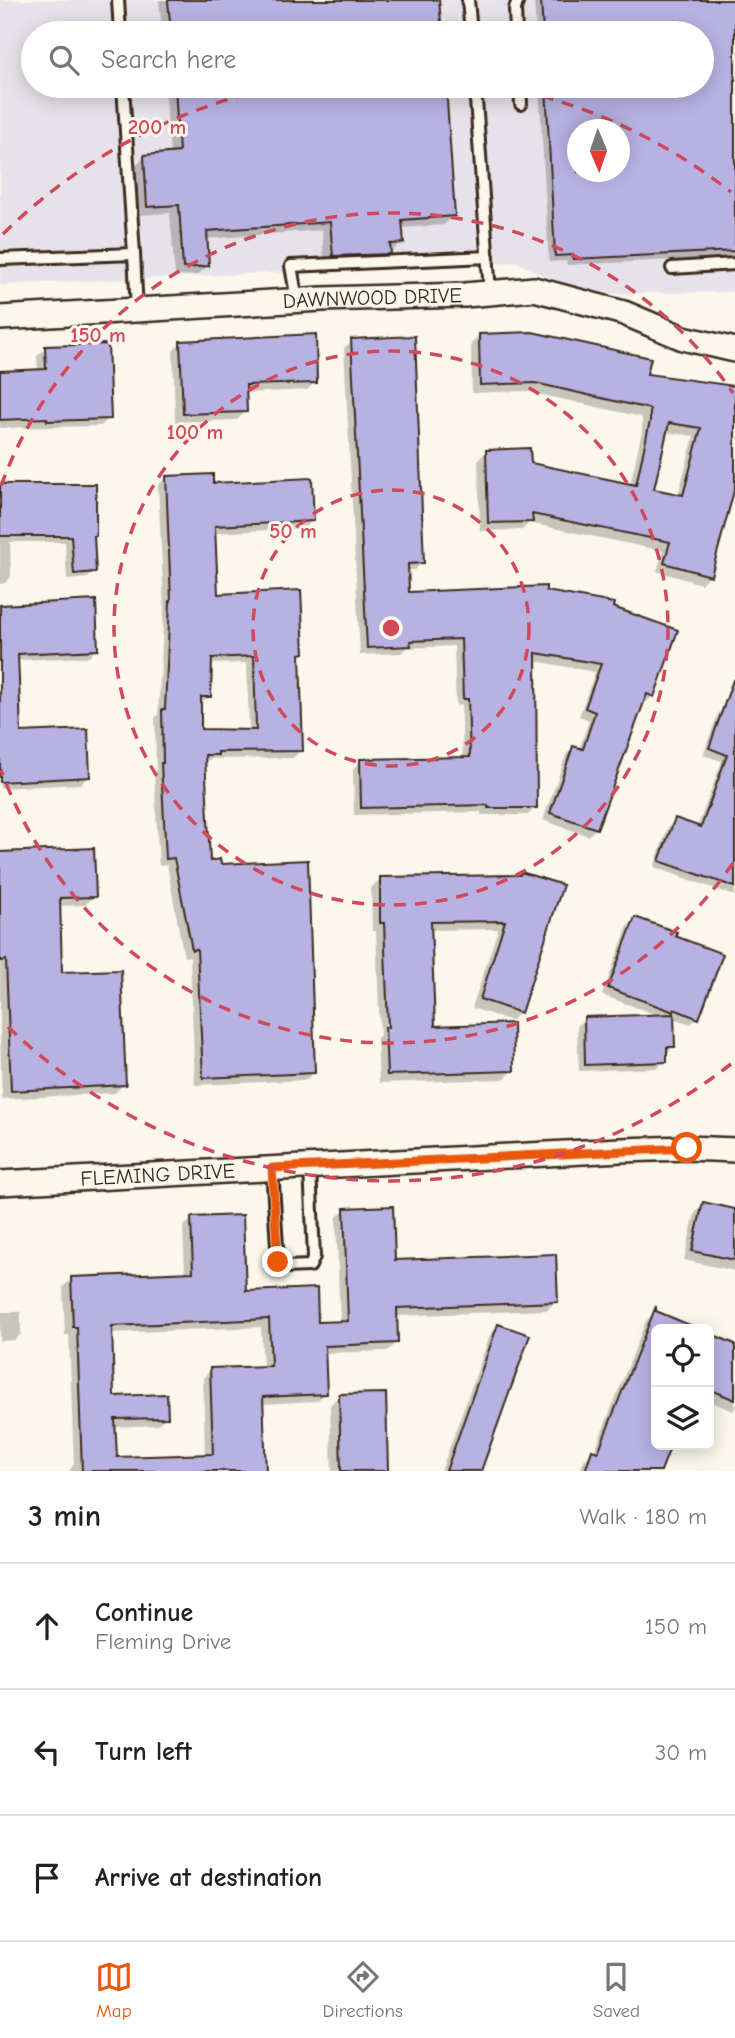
<!DOCTYPE html>
<html lang="en">
<head>
<meta charset="utf-8">
<style>
	:root { --surface:#fff; --page:#f2f2f2; --text:#222; --muted:#767676; --line:#e0e0e0; --accent:#ea580c }
	body { margin:0; font-family:"Comic Neue",sans-serif; background:var(--page); color:var(--text) }
	.controls { position:absolute; right:21px; bottom:21px; display:grid; overflow:hidden; border-radius:10px; box-shadow:0 4px 18px #0003 }
	.controls button { width:63px; height:63px; display:grid; place-items:center; padding:0; border:0; border-bottom:2px solid var(--line); background:var(--surface); color:var(--text); font:35px sans-serif }
	.compass { position:absolute; left:567px; top:119px; width:63px; height:63px; border-radius:50%; background:var(--surface); box-shadow:0 4px 18px #0003; rotate:178deg }
	.stop { position:absolute; width:21px; height:21px; margin:-16px; border:5px solid #ea580c; border-radius:50%; background:#fff }
	.stop.end { background:#ea580c; border-color:#fff; box-shadow:0 2px 7px #0008 }
	.list { margin:0; padding:0; list-style:none }
	h2 { display:flex; justify-content:space-between; align-items:center; height:91px; margin:0; padding:0 28px; font-size:30px }
	h2 small { font-size:23px; font-weight:400; color:var(--muted) }
	.list li { display:grid; grid-template-columns:46px 1fr auto; gap:21px; align-items:center; box-sizing:border-box; height:126px; padding:0 28px; border-top:2px solid var(--line) }
	.list b { display:block; font-size:26px; white-space:nowrap }
	.list p { margin:0; font-size:23px; white-space:nowrap; color:var(--muted) }
	.list em { font-size:23px; font-style:normal; color:var(--muted) }
	.icon { flex:none; width:38px; height:38px; fill:none; stroke:currentColor; stroke-width:2; stroke-linecap:round; stroke-linejoin:round }
	.map { position:relative; flex:none; width:735px; height:1471px; overflow:hidden }
	.search { position:absolute; background:var(--surface); box-shadow:0 4px 18px #0003; left:21px; right:21px; top:21px; height:77px; display:flex; align-items:center; gap:18px; box-sizing:border-box; padding:0 24px; border-radius:38px; color:var(--muted); font-size:26px }
	.sheet { height:469px; background:var(--surface) }
	nav { display:flex; justify-content:space-around; align-items:center; box-sizing:border-box; height:98px; border-top:2px solid var(--line); background:var(--surface); font-size:19px; color:var(--muted) }
	nav a { display:grid; justify-items:center; gap:4px }
	nav .on { color:var(--accent) }
	.map>svg:first-child { display:block }
	.built { fill:#e7e2e9; fill-rule:evenodd }
	.shadow { fill:#0003; fill-rule:evenodd }
	.building { fill:#b8b2e3; stroke:#3b2a1e; stroke-width:2; fill-rule:evenodd }
	.lines { fill:none; stroke-linecap:round; stroke-linejoin:round }
	.service-casing { stroke:#3b2a1e; stroke-width:16 }
	.minor-casing { stroke:#3b2a1e; stroke-width:28 }
	.service { stroke:#fbf7ec; stroke-width:10 }
	.minor { stroke:#fbf7ec; stroke-width:23 }
	.route { stroke:#ea580c; stroke-width:9 }
	.ring { fill:none; stroke:#d1495b; stroke-width:3.5; stroke-dasharray:12 9 }
	.labels { text-anchor:middle; dominant-baseline:central; stroke-width:6; stroke-linejoin:round; paint-order:stroke }
	.street-label { font-size:21px; fill:#3b2a1e; stroke:#fbf7ec }
	.centre { fill:#d1495b; stroke:#fbf7ec; stroke-width:3.5 }
	.ring-label { font-size:21px; text-anchor:middle; font-weight:bold; fill:#d1495b; stroke:#fbf7ec; stroke-width:6; stroke-linejoin:round; paint-order:stroke }
</style>
</head>
<body>
<div class="map">
<svg width="735" height="1471" viewBox="0 0 735 1471">
	<rect width="100%" height="100%" fill="#fbf7ec"/>
	<filter id="ink" filterUnits="userSpaceOnUse"><feTurbulence type="fractalNoise" baseFrequency=".0143" numOctaves="2"/><feDisplacementMap in="SourceGraphic" scale="14" xChannelSelector="R" yChannelSelector="G"/><feConvolveMatrix kernelMatrix="1 2 1 2 8 2 1 2 1" color-interpolation-filters="sRGB"/></filter>
	<g filter="url(#ink)">
		<path class="built" d="M0,0H735V292L581,294L517,262L0,285ZM33,33H702V86H33ZM578,130H620V172H578Z"/>
		<g class="shadow">
			<polygon points="159,0 438,0 440,33 162,33"/>
			<path d="M534,0H735V257L567,265L566,261L549,262L539,86H702V33H536ZM578,130H620V172H578Z"/>
			<polygon points="165,86 444,86 453,216 444,225 401,228 402,242 380,262 324,265 322,230 205,239 207,266 198,275 175,276 170,213 139,215 135,166 144,157 170,155"/>
			<path d="M479,335L645,376L735,387V480L709,575L701,584L657,571L663,551L529,523L522,530L480,531L478,460L486,452L529,464L630,485L642,431V417L525,391L472,393L471,344ZM665,432L694,436L678,495L652,490Z"/>
			<polygon points="352,341 422,562 415,570 406,570 407,594 545,593 611,608 653,696 645,703 642,702 596,828 588,836 543,820 566,755 573,748 579,750 589,720 579,716 595,672 534,661 535,808 528,815 481,815 481,812 354,815 353,769 361,761 463,759 461,705 456,706 454,646 406,648 401,653 360,655 344,348"/>
			<polygon points="181,342 316,382 307,390 245,393 246,411 237,420 175,422 173,351"/>
			<polygon points="46,348 109,418 101,426 0,428 0,372 38,371 37,356"/>
			<path d="M166,478L212,485L312,521L304,528L214,533L217,596L302,653L298,657L301,750L293,758L211,759L204,762L208,863L314,1072L306,1080L195,1085L190,956L184,957L167,865L159,866L154,773L156,770L155,718L158,715L164,609L158,485ZM247,663L249,731H200L199,704L209,697L210,664Z"/>
			<polygon points="0,481 7,481 7,486 92,537 94,571 88,578 67,580 65,542 10,542 11,577 5,583 0,584"/>
			<polygon points="0,606 96,649 89,657 17,660 19,734 88,776 81,784 0,788"/>
			<polygon points="724,708 735,711 735,896 654,867 668,827 675,820 697,828 722,761 703,755 718,714"/>
			<polygon points="0,853 94,896 85,905 58,906 60,974 124,1084 115,1093 2,1099 0,1035"/>
			<polygon points="519,877 520,1012 511,1021 472,1008 498,929 429,930 433,1028 513,1071 504,1079 379,1083 377,1038 380,1035 376,931 372,931 371,888 380,879"/>
			<polygon points="635,919 673,937 698,1018 691,1024 672,1018 673,1046 658,1068 579,1071 577,1026 584,1019 660,1016 602,995 628,926"/>
			<polygon points="704,1204 735,1211 735,1271 684,1260 695,1213"/>
			<path d="M344,1210L394,1261L556,1301L547,1310L396,1316L397,1342L388,1351L324,1353L325,1393L317,1401L262,1404L264,1471H69L74,1464L69,1335H65L63,1287L72,1279L185,1274L183,1227L192,1219L245,1293L317,1324L340,1323L336,1218ZM261,1327L263,1368L211,1370L203,1378L205,1456L115,1459L114,1427L157,1425L166,1417L113,1398L110,1333Z"/>
			<polygon points="0,1312 21,1312 21,1334 15,1340 0,1341"/>
			<polygon points="655,1312 695,1329 656,1329 656,1445 669,1445 659,1471 580,1471 584,1460 594,1452 646,1321"/>
			<polygon points="499,1326 527,1336 479,1471 441,1471 490,1335"/>
			<polygon points="709,1335 735,1346 735,1409 733,1411 709,1401"/>
			<polygon points="384,1395 386,1471 332,1471 330,1405 339,1396"/>
		</g>
		<g class="building">
			<polygon points="168,0 439,0 442,33 171,33"/>
			<path d="M541,0H735V251L573,259V255L555,256L546,86H702V33H543ZM578,130H620V172H578Z"/>
			<polygon points="175,86 446,86 455,216 402,220 404,243 390,244 391,254 333,256 330,222 207,231 209,266 183,268 179,205 147,207 144,155 179,152"/>
			<path d="M532,332L651,358L647,374L735,386V487L711,576L664,563L670,542L532,514L533,522L488,523L486,450L530,448L531,463L636,485L650,421V409L535,383L480,385L479,334ZM669,423L701,428L683,495L654,489Z"/>
			<polygon points="316,334 317,383 246,385 247,412 183,414 180,341"/>
			<polygon points="415,336 424,563 408,564 409,592 546,586 546,591 614,603 613,607 678,630 654,697 647,694 597,829 550,813 573,746 583,749 595,712 585,708 601,664 536,653 537,808 488,808 488,805 361,808 360,759 470,757 468,699 463,699 461,639 410,641 411,646 367,648 351,339"/>
			<polygon points="108,344 111,419 47,421 47,418 0,420 0,371 46,369 45,346"/>
			<path d="M213,474V483L312,478L314,521L215,526L218,594L301,590L304,653L300,654L303,751L218,752V755H205L210,861L220,859L221,864L308,860L315,1073L203,1078L197,949L192,950L174,858L166,859L161,763H163L162,709H165L170,601H171L166,476ZM254,656L256,730L201,729V697H211L212,658Z"/>
			<polygon points="0,484 96,484 96,536 94,536 96,572 74,574 71,536 0,536"/>
			<polygon points="96,600 98,650 18,654 21,732 88,729 90,777 0,782 0,605"/>
			<polygon points="733,680 735,681 735,887 659,861 675,818 701,827 727,755 709,748"/>
			<polygon points="94,848 96,897 60,898 62,972 121,970 126,1085 11,1091 6,960 0,961 0,852"/>
			<polygon points="521,872 563,885 521,1013 480,999 505,921 431,922 435,1026 513,1023 514,1071 387,1075 385,1027 388,1027 384,923 380,923 380,877 520,875"/>
			<polygon points="635,917 677,932 675,936 723,954 699,1019 674,1009 674,1012 608,988"/>
			<polygon points="674,1014 675,1047 667,1047 667,1062 585,1065 584,1017"/>
			<polygon points="703,1202 735,1209 735,1260 692,1251"/>
			<path d="M393,1206L395,1260L556,1254L558,1302L397,1308L398,1343L325,1346L327,1394L263,1397L266,1471H82L77,1327H73L71,1277L193,1272L191,1217L243,1215L246,1291L317,1288L318,1322L348,1321L344,1208ZM269,1319L271,1366L210,1368L213,1454L117,1457L115,1419L168,1418L167,1394L114,1396L112,1326Z"/>
			<polygon points="656,1306 656,1311 699,1329 656,1329 656,1445 671,1445 661,1471 585,1471 592,1450 598,1452"/>
			<polygon points="498,1324 530,1335 481,1471 446,1471"/>
			<polygon points="709,1333 735,1344 735,1400 709,1389"/>
			<polygon points="386,1393 388,1471 341,1471 339,1394"/>
		</g>
		<g class="lines">
			<g class="service-casing">
				<g id="service">
					<polyline points="118,0 120,33"/>
					<polyline points="468,0 471,33"/>
					<polyline points="516,33 515,9 518,0"/>
					<polyline points="123,86 134,254"/>
					<polyline points="475,86 490,293"/>
					<polyline points="520,86 521,104"/>
					<polyline points="0,259 134,254 137,310"/>
					<polyline points="672,268 735,264"/>
					<polyline points="297,300 291,266 488,257"/>
					<polyline points="272,1168 278,1262 284,1267 310,1266 314,1257 310,1167"/>
				</g>
			</g>
			<g class="minor-casing">
				<g id="minor">
					<path id="s1" d="M0,318L322,299L465,295L534,289L624,313L683,338L735,350"/>
					<path id="s2" d="M0,1183L621,1150L687,1148L735,1150"/>
				</g>
			</g>
			<use href="#service" class="service"/>
			<use href="#minor" class="minor"/>
		</g>
	</g>
	<g class="lines" filter="url(#ink)">
		<polyline class="route" points="278,1262 272,1168 687,1148"/>
	</g>
	<g class="ring">
		<circle cx="391" cy="628" r="138"/>
		<circle cx="391" cy="628" r="277"/>
		<path d="M733 863A415 415 0 0 1 1 770M1 486A415 415 0 0 1 733 393"/>
		<path d="M731 1064A553 553 0 0 1 3 1022M3 234A553 553 0 0 1 281 86M501 86A553 553 0 0 1 731 192"/>
	</g>
	<g class="labels">
		<g class="street-label">
			<text stroke="none"><textPath href="#s1" startOffset="373">DAWNWOOD DRIVE</textPath></text>
			<text stroke="none"><textPath href="#s2" startOffset="158">FLEMING DRIVE</textPath></text>
		</g>
	</g>
	<circle cx="391" cy="628" r="10" class="centre"/>
	<g class="ring-label">
		<text x="157" y="134">200 m</text>
		<text x="98" y="342">150 m</text>
		<text x="195" y="439">100 m</text>
		<text x="293" y="538">50 m</text>
	</g>
</svg>
<div class="controls">
<button><svg class="icon" aria-label="locate" viewBox="0 0 24 24"><circle cx="12" cy="12" r="6"/><path d="M12 2v4M12 18v4M2 12h4M18 12h4"/></svg></button>
<button><svg class="icon" aria-label="layers" viewBox="0 0 24 24"><path d="M12 4l9 5-9 5-9-5zM3 14l9 5 9-5"/></svg></button>
</div>
<svg class="compass" viewBox="-18 -18 36 36"><path d="M0-13l5 13h-10z" fill="#e53935"/><path d="M0 13l5-13h-10z" fill="#767676"/></svg>
<div class="stop" style="left:687px;top:1148px"></div>
<div class="stop end" style="left:278px;top:1262px"></div>
<div class="search"><svg class="icon" aria-label="search" viewBox="0 0 24 24"><circle cx="10" cy="10" r="6"/><path d="M15 15l6 6"/></svg>Search here</div>
</div>
<section class="sheet">
<h2>3 min<small>Walk · 180 m</small></h2>
<ul class="list">
<li><svg class="icon" aria-label="ahead" viewBox="0 0 24 24"><path d="M12 20V5M6 11l6-6 6 6"/></svg><div><b>Continue</b><p>Fleming Drive</p></div><em>150 m</em></li>
<li><svg class="icon" aria-label="left" viewBox="0 0 24 24"><path d="M17 20v-9H6M10 6l-5 5 5 5"/></svg><div><b>Turn left</b></div><em>30 m</em></li>
<li><svg class="icon" aria-label="arrive" viewBox="0 0 24 24"><path d="M6 21V4h12l-3 4 3 4H6"/></svg><div><b>Arrive at destination</b></div></li>
</ul>
</section>
<nav>
<a class="on"><svg class="icon" aria-label="map" viewBox="0 0 24 24"><path d="M3 6l6-2 6 2 6-2v14l-6 2-6-2-6 2zM9 4v14M15 6v14"/></svg>Map</a>
<a><svg class="icon" aria-label="directions" viewBox="0 0 24 24"><path d="M12 3l9 9-9 9-9-9zM9 14v-3h6M13 9l2 2-2 2"/></svg>Directions</a>
<a><svg class="icon" aria-label="saved" viewBox="0 0 24 24"><path d="M7 4h10v16l-5-4-5 4z"/></svg>Saved</a>
</nav>
</body>
</html>
